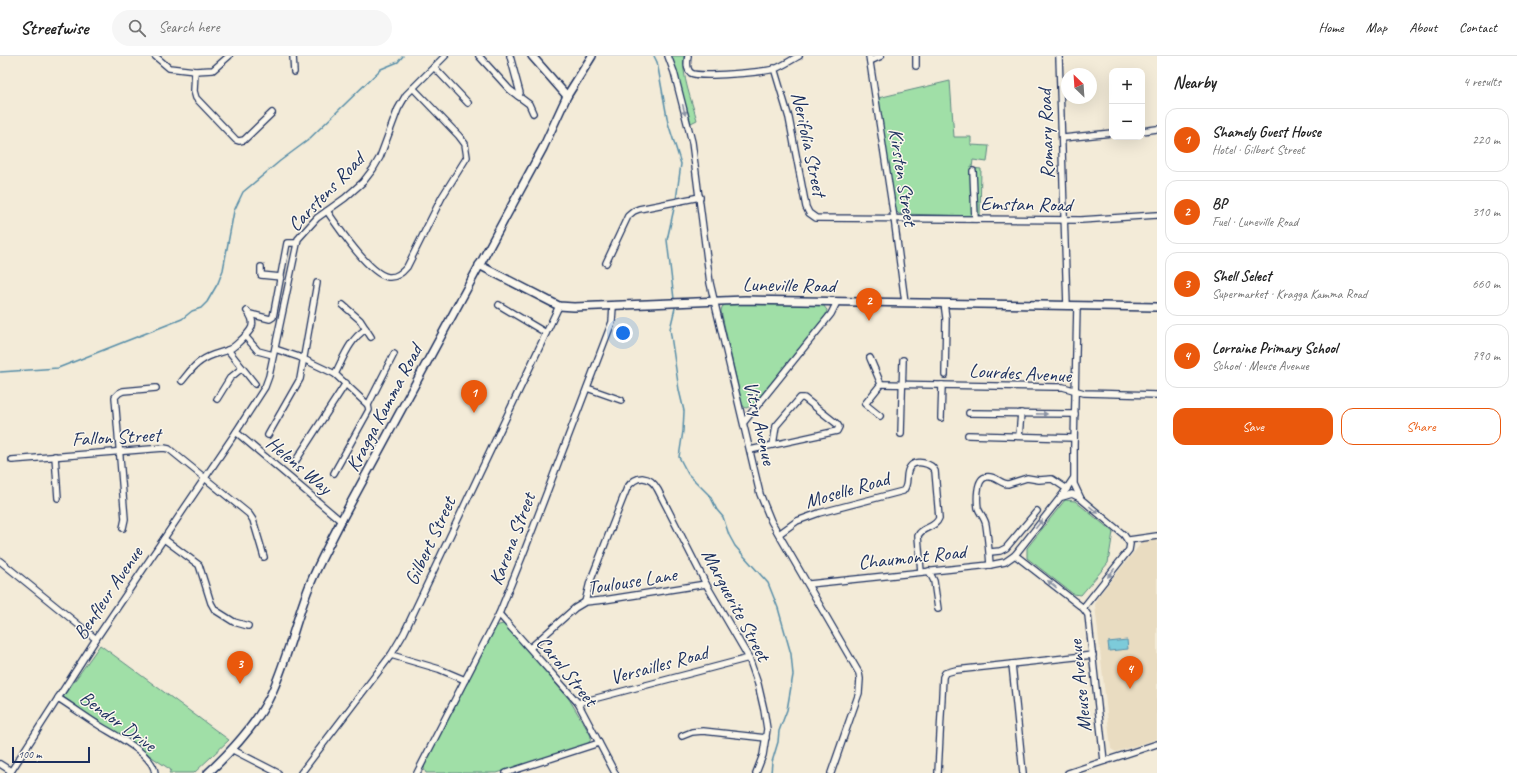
<!DOCTYPE html>
<html lang="en">
<head>
<meta charset="utf-8">
<style>
	:root { --surface:#fff; --page:#f6f6f6; --text:#222; --muted:#767676; --line:#e0e0e0; --accent:#ea580c }
	body { margin:0; font-family:Caveat,sans-serif; background:var(--page); color:var(--text) }
	.controls { position:absolute; right:12px; top:12px; display:grid; overflow:hidden; border-radius:8px; box-shadow:0 4px 16px #0002 }
	.controls button { width:36px; height:36px; display:grid; place-items:center; padding:0; border:0; border-bottom:1px solid var(--line); background:var(--surface); color:var(--text); font:20px sans-serif }
	.compass { position:absolute; left:1061px; top:12px; width:36px; height:36px; border-radius:50%; background:var(--surface); box-shadow:0 4px 16px #0002; rotate:335deg }
	.scale { position:absolute; left:12px; bottom:10px; width:78px; box-sizing:border-box; padding-left:4px; border:2px solid #1b2f5e; border-top:0; font-size:11px; line-height:14px; white-space:nowrap; color:#1b2f5e; -webkit-text-stroke:3px #fbf7ec; paint-order:stroke }
	.you { position:absolute; left:623px; top:277px; width:14px; height:14px; margin:-10px; border:3px solid #fff; border-radius:50%; background:#1a73e8; box-shadow:0 0 0 6px #1a73e833 }
	.badge { display:grid; place-items:center; width:26px; height:26px; border-radius:50%; background:var(--accent); color:#fff; font-size:13px; font-weight:700 }
	.pin { position:absolute; translate:-50% -33px; filter:drop-shadow(0 1px 2px #0008) }
	.pin::after { content:''; position:absolute; top:21px; width:14px; height:12px; background:inherit; clip-path:polygon(0 0,100% 0,50% 100%) }
	.list { margin:0; padding:0; list-style:none }
	h2 { display:flex; justify-content:space-between; align-items:center; height:52px; margin:0; padding:0 16px; font-size:17px }
	h2 small { font-size:13px; font-weight:400; color:var(--muted) }
	.list li { display:grid; grid-template-columns:26px 1fr auto; gap:12px; align-items:center; box-sizing:border-box; height:64px; margin:0 8px 8px; padding:0 8px; border:1px solid var(--line); border-radius:12px }
	.list b { display:block; font-size:15px; white-space:nowrap }
	.list p { margin:0; font-size:13px; white-space:nowrap; color:var(--muted) }
	.list em { font-size:13px; font-style:normal; color:var(--muted) }
	.actions { display:flex; gap:8px; padding:12px 16px }
	.actions a { flex:1; padding:9px 0; border:1px solid var(--accent); border-radius:12px; text-align:center; font-size:14px; color:var(--accent) }
	.actions .main { background:var(--accent); color:#fff }
	.icon { flex:none; width:22px; height:22px; fill:none; stroke:currentColor; stroke-width:2; stroke-linecap:round; stroke-linejoin:round }
	.map { position:relative; flex:none; width:1157px; height:717px; overflow:hidden }
	header { display:flex; align-items:center; gap:24px; box-sizing:border-box; height:56px; padding:0 20px; background:var(--surface); border-bottom:1px solid var(--line) }
	header strong { font-size:19px }
	nav { display:flex; gap:22px; margin-inline-start:auto; font-size:14px }
	.search { width:280px; height:36px; background:var(--page); display:flex; align-items:center; gap:10px; box-sizing:border-box; padding:0 14px; border-radius:22px; color:var(--muted); font-size:15px }
	main { display:flex }
	aside { flex:1; background:var(--surface) }
	.map>svg:first-child { display:block }
	.built { fill:#e9dcc1 }
	.green { fill:#a0dfa7; stroke:#5e8782 }
	.water { fill:#7dcbda; stroke:#568da8 }
	.lines { fill:none; stroke-linecap:round; stroke-linejoin:round }
	.stream { stroke:#568da8; stroke-width:1.5 }
	.street-casing { stroke:#1b2f5e; stroke-width:8 }
	.secondary-casing { stroke:#1b2f5e; stroke-width:10 }
	.street { stroke:#fbf7ec; stroke-width:5.5 }
	.secondary { stroke:#fbf7ec; stroke-width:7 }
	.oneway { fill:#8b93a5 }
	.labels { text-anchor:middle; dominant-baseline:central; stroke-width:3; stroke-linejoin:round; paint-order:stroke }
	.street-label { font-size:20px; fill:#1b2f5e; stroke:#fbf7ec }
</style>
</head>
<body>
<header>
<strong>Streetwise</strong>
<div class="search"><svg class="icon" aria-label="search" viewBox="0 0 24 24"><circle cx="10" cy="10" r="6"/><path d="M15 15l6 6"/></svg>Search here</div>
<nav><a>Home</a><a>Map</a><a>About</a><a>Contact</a></nav>
</header>
<main>
<div class="map">
<svg width="1157" height="717" viewBox="0 0 1157 717">
	<rect width="100%" height="100%" fill="#f3ebd8"/>
	<filter id="ink" filterUnits="userSpaceOnUse"><feTurbulence type="fractalNoise" baseFrequency=".025" numOctaves="2"/><feDisplacementMap in="SourceGraphic" scale="8" xChannelSelector="R" yChannelSelector="G"/><feConvolveMatrix kernelMatrix="1 2 1 2 8 2 1 2 1" color-interpolation-filters="sRGB"/></filter>
	<g filter="url(#ink)">
		<polygon class="built" points="1157,483 1157,683 1116,696 1111,693 1095,549 1097,542 1143,485"/>
		<g class="green">
			<path d="M671,0H684C681,18 692,46 697,64L691,67Z"/>
			<polygon points="950,25 954,81 971,81 971,89 989,90 987,106 973,104 972,112 981,113 980,160 899,158 895,154 878,42"/>
			<polygon points="727,247 823,249 827,254 826,259 759,342 753,349 746,352 744,351 742,348 721,255 722,251"/>
			<polygon points="1065,444 1075,445 1113,476 1108,507 1081,539 1073,538 1027,502 1027,492"/>
			<path d="M503,568L508,571L569,643L590,678C592,683 590,687 585,689L497,717H426L424,713L425,707L494,572L499,569Z"/>
			<polygon points="100,589 229,684 194,717 169,717 171,714 63,641"/>
		</g>
		<polygon class="water" points="1127,584 1128,593 1109,595 1108,586"/>
		<g class="lines">
			<g class="stream">
				<polyline points="654,0 657,6 668,67 681,108 676,144"/>
				<polyline points="674,243 667,184 675,148"/>
				<polyline points="675,252 670,273 679,334 684,355 683,375 679,401 688,418 710,440 717,454 723,461 729,479 735,490 768,527 778,552 791,598 793,619 787,654 779,675 778,686 772,706 771,717"/>
				<polyline points="0,316 58,312 182,263 192,255 201,252 207,246 218,227 223,214 234,155 243,136 280,105 307,85 381,13 398,6 403,0"/>
			</g>
			<g class="street-casing">
				<g id="street">
					<polyline points="155,0 169,12 195,15 213,14 229,0"/>
					<polyline points="293,0 294,16"/>
					<polyline points="479,0 510,34 529,48 533,57"/>
					<polyline points="510,0 520,37 518,40"/>
					<polyline points="668,0 674,16 692,86 710,227 760,438 771,465 859,617 860,623 859,637 831,717"/>
					<path d="M688,0C687,6 686,13 691,17C699,22 764,16 774,13C783,10 791,4 799,0"/>
					<polyline points="869,0 894,162 905,246"/>
					<polyline points="916,0 916,10"/>
					<polyline points="1059,0 1067,250"/>
					<polyline points="870,5 881,0"/>
					<polyline points="434,11 468,47"/>
					<polyline points="774,12 789,62 806,151 809,157 816,162 1081,164 1157,159"/>
					<polyline points="195,15 194,35 196,42 236,84 239,85 244,84 272,57"/>
					<polyline points="1142,75 1157,73"/>
					<polyline points="1063,82 1112,77"/>
					<polyline points="973,115 975,163"/>
					<path d="M327,155C338,171 369,218 388,221C396,222 402,217 407,211L442,141L467,101L465,88L459,80L413,32"/>
					<polyline points="606,207 628,160 634,155 639,153 700,141"/>
					<polyline points="261,211 261,219 281,221"/>
					<polyline points="944,247 946,262 945,319"/>
					<polyline points="343,249 360,264 371,281"/>
					<polyline points="499,249 546,277"/>
					<polyline points="1077,250 1074,389 1074,428 1081,443 1124,479 1130,488 1129,494 1083,552"/>
					<polyline points="250,258 270,263 273,261 287,187 297,187"/>
					<polyline points="245,280 258,295 273,299"/>
					<polyline points="275,293 299,301 335,318 368,349"/>
					<polyline points="228,294 255,328"/>
					<polyline points="870,302 881,328 865,348 880,360"/>
					<path d="M335,318C344,301 349,284 366,273"/>
					<path d="M182,325C188,318 193,310 201,305C212,297 220,298 230,293C234,291 237,288 240,285C251,275 258,268 247,255"/>
					<polyline points="881,328 1054,331 1063,331 1084,337 1157,339"/>
					<polyline points="587,332 621,344"/>
					<polyline points="217,343 230,322 242,312"/>
					<polyline points="969,357 1075,358"/>
					<polyline points="941,362 942,329"/>
					<polyline points="744,366 831,258 837,246"/>
					<polyline points="236,376 341,465"/>
					<polyline points="901,378 903,304"/>
					<polyline points="268,379 300,323 317,227"/>
					<polyline points="968,379 1074,382"/>
					<polyline points="1019,380 1021,357"/>
					<polyline points="750,394 837,375 839,371 837,368 804,342 800,342 776,370 773,389"/>
					<polyline points="55,400 58,442"/>
					<polyline points="12,404 164,392 169,393 249,458 253,464 264,501"/>
					<polyline points="295,406 346,327"/>
					<polyline points="334,417 369,354 368,349 394,298"/>
					<polyline points="1062,441 1072,438 1080,442"/>
					<polyline points="123,472 125,463 115,341 119,337 123,335 156,332"/>
					<path d="M779,478L797,465L819,457L903,435C910,428 904,418 910,411C916,403 931,407 935,415L939,462C935,473 922,470 918,480L921,516"/>
					<polyline points="164,483 199,509 211,547 215,554 234,566 248,570"/>
					<polyline points="1129,484 1157,480"/>
					<polyline points="990,496 1000,495 1006,492 1037,455"/>
					<polyline points="1015,499 1083,552 1088,559 1104,705"/>
					<polyline points="0,505 96,583"/>
					<path d="M990,509C989,495 988,482 986,469C985,462 980,458 978,452C977,445 976,423 986,421C995,419 1000,428 1008,428L1027,422L1039,424L1052,423L1067,433"/>
					<polyline points="929,515 934,525 938,553"/>
					<polyline points="809,528 990,509 1005,506 1015,499 1063,438 1073,423"/>
					<path d="M585,546L590,526L627,432C637,418 650,419 658,434L706,528L749,602L758,628L764,654L767,673L763,699L756,717"/>
					<polyline points="499,558 578,647 615,717"/>
					<polyline points="530,592 575,552 585,546 604,544 706,528"/>
					<polyline points="391,599 439,613 465,624"/>
					<polyline points="1012,608 1023,717"/>
					<path d="M58,642C71,650 84,660 97,668C112,678 153,697 155,717"/>
					<polyline points="578,647 749,602"/>
					<polyline points="682,680 692,676 703,675 766,682"/>
					<polyline points="233,694 278,717"/>
					<polyline points="0,708 11,715"/>
					<polyline points="10,717 96,583 236,376 265,331 269,320 298,183 317,162 345,142 363,126 373,113 380,101 398,53 406,39 445,0"/>
					<polyline points="301,717 391,599 404,577 559,250"/>
					<polyline points="417,717 499,558 524,496 612,266 613,250"/>
					<polyline points="506,717 599,687"/>
					<polyline points="938,717 943,621 945,617 956,614 1093,599"/>
					<polyline points="1068,717 1157,688"/>
				</g>
			</g>
			<g class="secondary-casing">
				<g id="secondary">
					<polyline points="532,0 567,40"/>
					<polyline points="479,209 559,250 574,251 745,244 1157,251"/>
					<path d="M208,717C234,693 259,666 273,634C288,600 296,564 309,531C318,508 330,487 341,465L543,92L567,40L592,0"/>
				</g>
			</g>
			<use href="#street" class="street"/>
			<use href="#secondary" class="secondary"/>
		</g>
		<defs><path id="oneway-solid" d="M-6-.8H1V-3.2L6.5 0L1 3.2V.8H-6Z"/></defs>
		<g class="oneway">
			<use href="#oneway-solid" transform="translate(684 54) rotate(76)"/>
			<use href="#oneway-solid" transform="translate(1042 358) rotate(1)"/>
			<use href="#oneway-solid" transform="translate(1094 454) rotate(39)"/>
			<use href="#oneway-solid" transform="translate(1039 468) rotate(-52)"/>
			<use href="#oneway-solid" transform="translate(1111 517) rotate(128)"/>
			<use href="#oneway-solid" transform="translate(1052 528) rotate(-141)"/>
		</g>
	</g>
	<g class="labels">
		<g class="street-label">
			<text transform="translate(1046 78) rotate(-92)">Romary Road</text>
			<text transform="translate(809 88) rotate(78)">Nerifolia Street</text>
			<text transform="translate(903 121) rotate(81)">Kirsten Street</text>
			<text transform="translate(326 136) rotate(-46)">Carstens Road</text>
			<text transform="translate(1026 148) rotate(1)">Emstan Road</text>
			<text transform="translate(789 229) rotate(1)">Luneville Road</text>
			<text transform="translate(1020 317) rotate(3)">Lourdes Avenue</text>
			<text transform="translate(384 352) rotate(-62)">Kragga Kamma Road</text>
			<text transform="translate(760 367) rotate(77)">Vitry Avenue</text>
			<text transform="translate(116 381) rotate(-3)">Fallon Street</text>
			<text transform="translate(299 409) rotate(40)">Helens Way</text>
			<text transform="translate(847 434) rotate(-16)">Moselle Road</text>
			<text transform="translate(512 483) rotate(-69)">Karena Street</text>
			<text transform="translate(430 485) rotate(-65)">Gilbert Street</text>
			<text transform="translate(912 501) rotate(-6)">Chaumont Road</text>
			<text transform="translate(632 525) rotate(-9)">Toulouse Lane</text>
			<text transform="translate(108 537) rotate(-56)">Benfleur Avenue</text>
			<text transform="translate(736 549) rotate(62)">Marguerite Street</text>
			<text transform="translate(659 609) rotate(-15)">Versailles Road</text>
			<text transform="translate(567 615) rotate(51)">Carol Street</text>
			<text transform="translate(1080 630) rotate(-96)">Meuse Avenue</text>
			<text transform="translate(118 665) rotate(36)">Bendor Drive</text>
		</g>
	</g>
</svg>
<div class="controls">
<button>+</button>
<button>−</button>
</div>
<svg class="compass" viewBox="-18 -18 36 36"><path d="M0-13l5 13h-10z" fill="#e53935"/><path d="M0 13l5-13h-10z" fill="#767676"/></svg>
<div class="scale">100 m</div>
<div class="you"></div>
<div class="pin badge" style="left:474px;top:357px">1</div>
<div class="pin badge" style="left:869px;top:265px">2</div>
<div class="pin badge" style="left:240px;top:628px">3</div>
<div class="pin badge" style="left:1130px;top:633px">4</div>
</div>
<aside>
<h2>Nearby<small>4 results</small></h2>
<ul class="list">
<li><span class="badge">1</span><div><b>Shamely Guest House</b><p>Hotel · Gilbert Street</p></div><em>220 m</em></li>
<li><span class="badge">2</span><div><b>BP</b><p>Fuel · Luneville Road</p></div><em>310 m</em></li>
<li><span class="badge">3</span><div><b>Shell Select</b><p>Supermarket · Kragga Kamma Road</p></div><em>660 m</em></li>
<li><span class="badge">4</span><div><b>Lorraine Primary School</b><p>School · Meuse Avenue</p></div><em>790 m</em></li>
</ul>
<div class="actions"><a class="main">Save</a><a>Share</a></div>
</aside>
</main>
</body>
</html>
